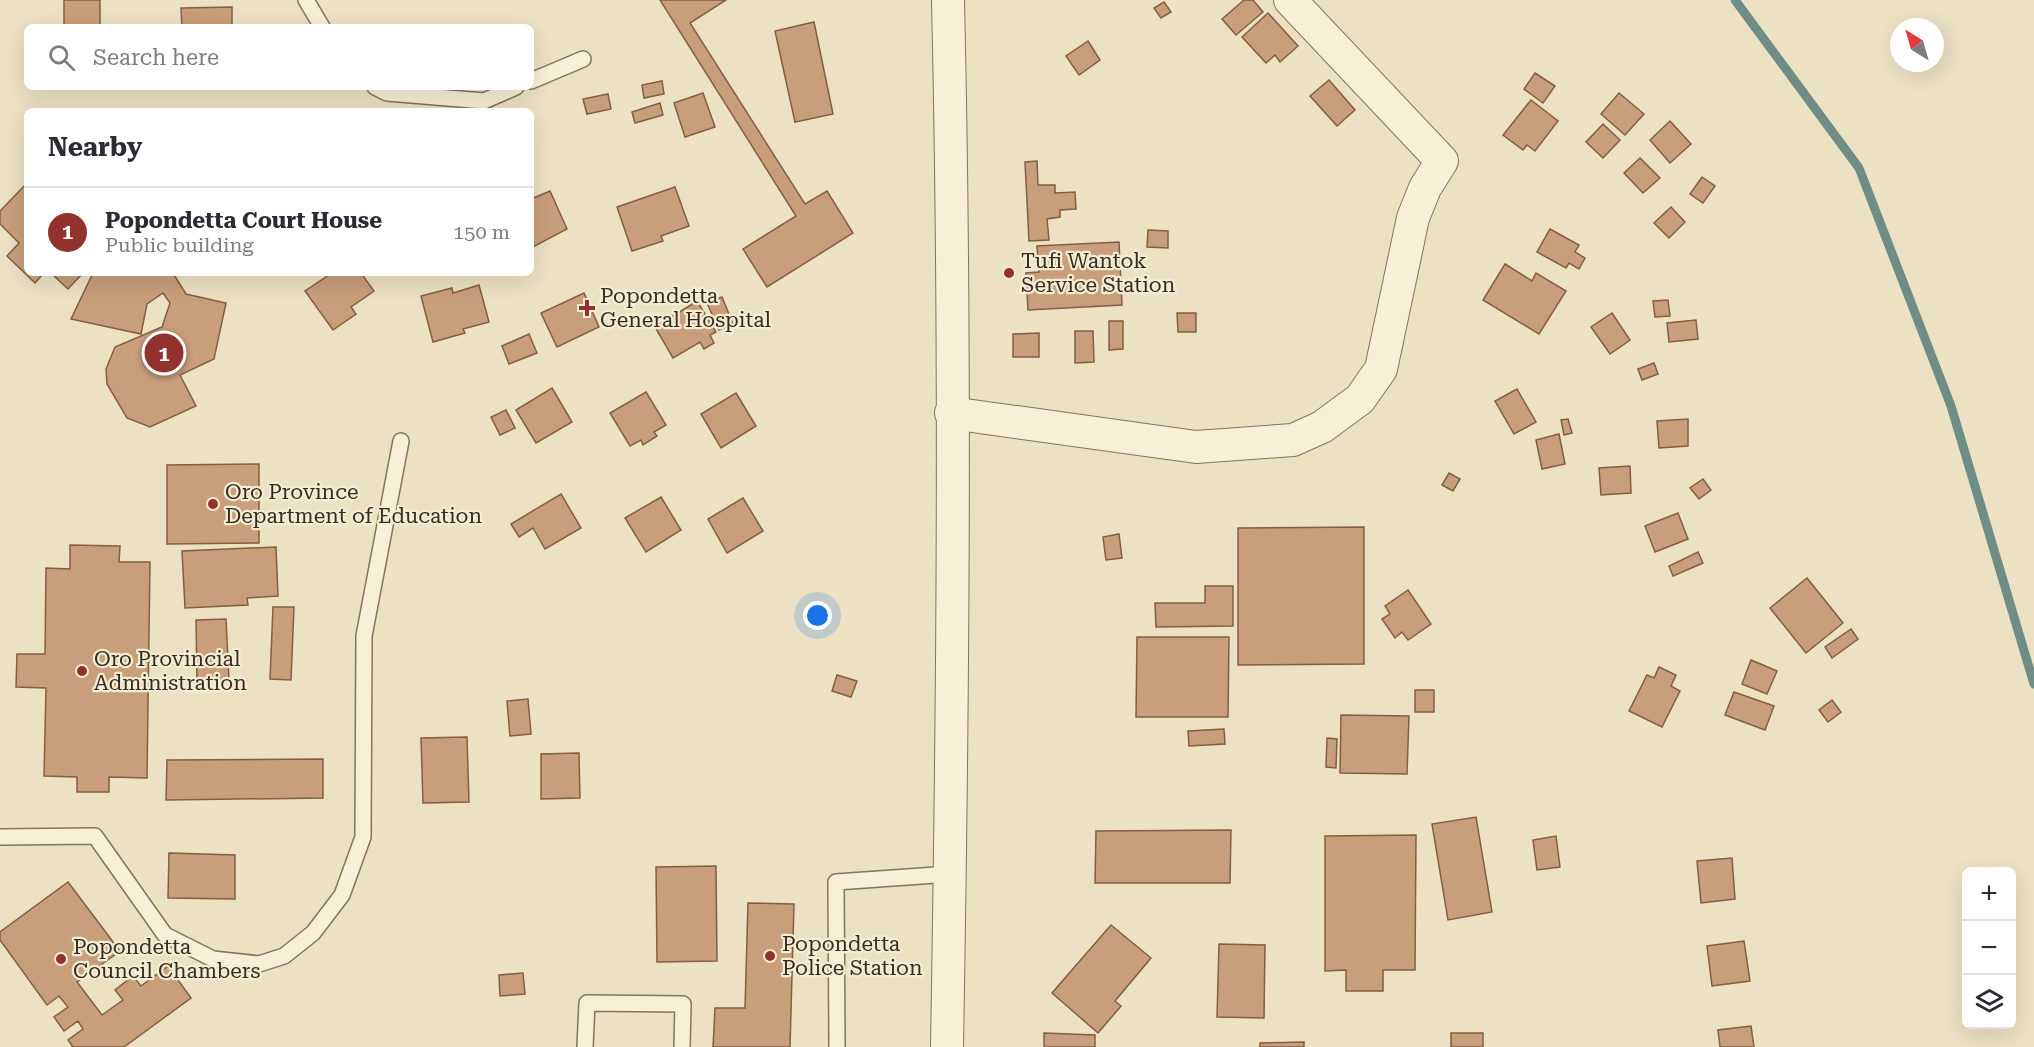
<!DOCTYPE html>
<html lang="en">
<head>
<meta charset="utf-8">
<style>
	:root { --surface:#fff; --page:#f7f7f7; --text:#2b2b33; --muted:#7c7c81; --line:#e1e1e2; --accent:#92312e }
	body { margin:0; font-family:"Roboto Serif",serif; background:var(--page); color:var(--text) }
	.controls { position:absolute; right:18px; bottom:18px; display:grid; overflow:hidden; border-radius:9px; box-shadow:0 6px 24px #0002 }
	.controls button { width:54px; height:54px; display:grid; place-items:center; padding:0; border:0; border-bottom:2px solid var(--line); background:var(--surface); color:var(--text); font:30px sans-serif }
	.compass { position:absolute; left:1890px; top:18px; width:54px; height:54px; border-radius:50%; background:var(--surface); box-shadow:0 6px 24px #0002; rotate:323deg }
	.you { position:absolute; left:818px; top:616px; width:21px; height:21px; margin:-15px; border:4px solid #fff; border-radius:50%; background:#1a73e8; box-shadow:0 0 0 9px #1a73e833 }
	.badge { display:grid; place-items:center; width:39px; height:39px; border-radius:50%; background:var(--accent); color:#fff; font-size:20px; font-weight:700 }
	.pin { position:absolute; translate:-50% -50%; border:3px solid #fff; box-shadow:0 2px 6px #0006 }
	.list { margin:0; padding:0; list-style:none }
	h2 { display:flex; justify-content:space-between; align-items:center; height:78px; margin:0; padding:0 24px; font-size:26px }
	h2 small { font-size:20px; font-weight:400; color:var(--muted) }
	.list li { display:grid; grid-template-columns:39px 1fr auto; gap:18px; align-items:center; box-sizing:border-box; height:90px; padding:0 24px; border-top:2px solid var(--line) }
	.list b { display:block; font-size:22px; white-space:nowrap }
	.list p { margin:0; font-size:20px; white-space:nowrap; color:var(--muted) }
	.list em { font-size:20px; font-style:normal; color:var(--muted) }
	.icon { flex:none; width:33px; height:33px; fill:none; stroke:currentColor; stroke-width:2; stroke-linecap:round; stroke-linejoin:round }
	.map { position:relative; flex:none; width:2034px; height:1047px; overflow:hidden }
	.search { position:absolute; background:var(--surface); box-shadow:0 6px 24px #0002; left:24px; top:24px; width:510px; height:66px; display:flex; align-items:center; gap:15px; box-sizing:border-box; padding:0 21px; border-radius:9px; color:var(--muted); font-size:22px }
	.panel { position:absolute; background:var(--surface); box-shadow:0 6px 24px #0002; left:24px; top:108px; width:510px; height:168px; border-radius:9px }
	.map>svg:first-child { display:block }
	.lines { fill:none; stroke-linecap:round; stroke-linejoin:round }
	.stream { stroke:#6d8d86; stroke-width:9 }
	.building { fill:#c99e7b; stroke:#845e42; stroke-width:1.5 }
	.service-casing { stroke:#86735b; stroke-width:18 }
	.minor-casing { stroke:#86735b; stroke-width:34 }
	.service { stroke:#f7efd6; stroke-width:15 }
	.minor { stroke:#f7efd6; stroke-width:32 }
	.poi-dot { fill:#92312e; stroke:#f4ecd3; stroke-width:2 }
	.labels { text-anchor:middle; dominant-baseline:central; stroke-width:4.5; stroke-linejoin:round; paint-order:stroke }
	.poi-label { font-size:21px; fill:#362b1e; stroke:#f4ecd3; text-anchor:start }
</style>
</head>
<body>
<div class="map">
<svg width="2034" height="1047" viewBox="0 0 2034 1047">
	<rect width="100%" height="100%" fill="#ece1c3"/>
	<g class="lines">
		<polyline class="stream" points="1735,0 1859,168 1951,406 2034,684"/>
	</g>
	<g class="building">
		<rect x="64" y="0" width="36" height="27"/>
		<polygon points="660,0 726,0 690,23 805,204 827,191 853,233 767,287 743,249 796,216"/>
		<polygon points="1244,0 1253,0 1263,12 1236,35 1222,19"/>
		<polygon points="1164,2 1171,12 1161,18 1154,8"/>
		<polygon points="232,7 232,27 182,27 181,8"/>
		<polygon points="1268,13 1298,46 1280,62 1275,55 1266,63 1242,37"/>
		<polygon points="814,22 833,114 795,122 775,31"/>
		<polygon points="1088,41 1100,60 1079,75 1066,56"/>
		<polygon points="1535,73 1555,86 1543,103 1524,89"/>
		<polygon points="1329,80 1355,110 1337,126 1310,96"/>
		<polygon points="662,81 664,94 644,98 642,85"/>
		<polygon points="703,93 715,127 685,137 674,103"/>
		<polygon points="1619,93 1644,114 1625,135 1601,114"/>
		<polygon points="608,94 611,109 587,114 583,99"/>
		<polygon points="1531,100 1558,121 1535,151 1527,145 1523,150 1503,135"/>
		<polygon points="660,103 663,115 635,123 632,112"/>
		<polygon points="1670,121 1691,144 1670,163 1650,140"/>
		<polygon points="1603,124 1620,140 1603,158 1586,142"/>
		<polygon points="1640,158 1660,178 1643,193 1624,173"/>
		<polygon points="1037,161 1038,185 1055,185 1055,193 1075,192 1076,209 1060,210 1060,217 1047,219 1049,240 1029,241 1025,162"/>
		<polygon points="1702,177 1715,186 1703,203 1690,194"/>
		<polygon points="27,183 27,273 44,273 35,283 7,256 19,243 0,224 0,211"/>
		<polygon points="675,187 689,226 661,236 663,241 632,251 617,207"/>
		<polygon points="550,191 567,229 531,248 531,199"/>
		<polygon points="1671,207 1685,222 1669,238 1654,223"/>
		<polygon points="1550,229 1579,245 1575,252 1585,258 1579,269 1569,263 1566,268 1537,252"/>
		<polygon points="1148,230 1168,231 1168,248 1147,247"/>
		<polygon points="1119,242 1122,305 1028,310 1026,273 1039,272 1037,246"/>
		<polygon points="1505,264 1532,281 1536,273 1566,291 1539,334 1483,300"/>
		<polygon points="51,273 83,273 68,289"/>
		<polygon points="93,273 173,273 186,294 226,303 214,359 180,375 196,406 150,427 127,418 107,384 106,369 115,347 162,327 170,303 163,293 147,304 141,334 71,319"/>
		<polygon points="332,273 361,273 374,291 351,307 356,314 333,330 305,291"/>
		<polygon points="479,285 489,322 463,329 465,333 433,342 421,296 452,288 453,293"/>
		<polygon points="584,293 599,327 557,347 541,313"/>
		<polygon points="722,297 733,324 719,330 707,303"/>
		<polygon points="1668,300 1670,316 1655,317 1653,301"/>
		<polygon points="697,301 716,332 710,335 714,343 704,349 700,342 673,358 655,327"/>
		<polygon points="1177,313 1196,313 1196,332 1178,332"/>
		<polygon points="1612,313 1630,340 1610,354 1591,327"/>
		<polygon points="1696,320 1698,339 1669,342 1667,323"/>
		<polygon points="1109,321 1123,321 1123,349 1109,350"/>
		<polygon points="1075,331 1093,331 1094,362 1075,363"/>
		<polygon points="1039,333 1039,357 1013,357 1013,334"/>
		<polygon points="529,334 537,353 509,364 502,346"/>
		<polygon points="1654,363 1658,374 1642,380 1638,369"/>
		<polygon points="552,388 572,422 536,443 516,410"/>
		<polygon points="1517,389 1536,422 1514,434 1495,401"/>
		<polygon points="646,392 666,425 654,432 657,436 643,445 641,440 630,446 610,413"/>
		<polygon points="736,393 756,426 721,448 701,414"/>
		<polygon points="506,410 515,428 500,435 491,417"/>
		<polygon points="1568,419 1572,433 1564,435 1561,420"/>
		<polygon points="1688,419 1688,446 1659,448 1657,421"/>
		<polygon points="1559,434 1565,464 1542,469 1536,440"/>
		<polygon points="259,464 259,543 167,544 167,465"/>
		<polygon points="1630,466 1631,493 1601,495 1599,468"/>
		<polygon points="1449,473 1460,479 1453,491 1442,485"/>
		<polygon points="1703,479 1711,490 1699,499 1690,488"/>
		<polygon points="561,494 581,528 545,549 533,528 519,537 511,524"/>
		<polygon points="661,497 681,530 646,552 625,518"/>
		<polygon points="743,498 763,531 727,553 708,519"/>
		<polygon points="1678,513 1688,539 1655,552 1645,526"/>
		<polygon points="1364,527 1364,664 1238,665 1238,528"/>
		<polygon points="1119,534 1122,558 1106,560 1103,537"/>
		<polygon points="70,545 120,546 119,562 150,562 147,778 109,777 109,792 77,792 77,777 44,776 46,688 16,687 17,654 45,654 46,568 70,569"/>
		<polygon points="276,547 278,596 247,598 248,605 185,608 182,551"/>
		<polygon points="1698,552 1703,563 1673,576 1669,566"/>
		<polygon points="1807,578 1843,623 1806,653 1770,608"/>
		<polygon points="1205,586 1233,586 1233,626 1156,627 1155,603 1205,603"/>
		<polygon points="1408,590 1431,624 1408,640 1402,632 1395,638 1382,619 1390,614 1385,606"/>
		<polygon points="273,607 294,607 291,680 270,679"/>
		<polygon points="226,619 229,680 197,681 196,620"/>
		<polygon points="1851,629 1858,639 1832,658 1825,647"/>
		<polygon points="1137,637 1229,637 1228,717 1136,717"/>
		<polygon points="1751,660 1777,671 1767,694 1742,684"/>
		<polygon points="1659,667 1676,675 1671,686 1680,691 1662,727 1629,711 1647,675 1654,678"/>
		<polygon points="837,675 857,681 851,697 832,691"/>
		<rect x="1415" y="690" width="19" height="22"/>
		<polygon points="1734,692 1774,706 1765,730 1725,715"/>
		<polygon points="528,699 531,734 510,736 507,701"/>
		<polygon points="1832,700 1841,712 1828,722 1819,710"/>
		<polygon points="1341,715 1409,716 1407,774 1340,773"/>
		<polygon points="1224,729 1225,744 1189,746 1188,731"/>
		<polygon points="467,737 469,802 423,803 421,738"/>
		<polygon points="1327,738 1337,739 1336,768 1326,767"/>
		<polygon points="579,753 580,798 541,799 541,754"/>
		<polygon points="323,759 323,798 166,800 167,760"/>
		<polygon points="1476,817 1492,912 1448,920 1432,824"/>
		<polygon points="1231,830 1230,883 1095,883 1096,831"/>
		<polygon points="1416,835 1415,970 1383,970 1383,991 1346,991 1346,970 1325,971 1325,836"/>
		<polygon points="1556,836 1560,867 1537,870 1533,840"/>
		<polygon points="169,853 235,855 235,899 168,898"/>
		<polygon points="1732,858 1735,899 1701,903 1697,861"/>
		<polygon points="716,866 717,961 657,962 656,867"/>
		<polygon points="68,882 120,951 77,982 102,1015 123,1000 115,990 133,976 141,986 168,966 191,998 124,1047 73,1047 68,1040 83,1029 78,1021 64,1031 54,1017 68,1007 59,996 47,1005 0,940 0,932"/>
		<polygon points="748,903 794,904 790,1047 713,1047 715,1008 745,1008"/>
		<polygon points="1111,925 1151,958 1115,1001 1121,1006 1098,1033 1052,993"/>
		<polygon points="1744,941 1750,981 1712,986 1707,946"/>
		<polygon points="1219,944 1265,945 1264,1018 1217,1017"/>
		<polygon points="523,973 525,994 500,996 499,975"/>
		<polygon points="1751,1026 1754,1047 1720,1047 1718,1030"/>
		<polygon points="1044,1033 1095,1035 1095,1047 1044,1047"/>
		<rect x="1451" y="1033" width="32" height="14"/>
		<polygon points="1304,1042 1304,1047 1260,1047 1260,1043"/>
	</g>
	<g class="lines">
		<g class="service-casing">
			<g id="service">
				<polyline points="306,0 322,27"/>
				<polyline points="531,81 583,59"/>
				<polyline points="375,87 387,93 484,101 516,87"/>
				<polyline points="0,837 95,836 165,935 213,959 259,964 284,956 313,933 342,895 363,837 364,636 401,441"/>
				<polyline points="585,1047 587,1003 683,1004 682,1047"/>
				<polyline points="837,1047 836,882 950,874"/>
			</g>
		</g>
		<g class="minor-casing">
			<g id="minor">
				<polyline points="951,413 1196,447 1293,440 1322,427 1360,399 1381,369 1413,218 1425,188 1442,161 1290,0"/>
				<path d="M947,1047C953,698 956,349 948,0"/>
			</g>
		</g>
		<use href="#service" class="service"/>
		<use href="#minor" class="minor"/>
	</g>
	<g class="poi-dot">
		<circle cx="1009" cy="273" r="6"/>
		<path d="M584 299h6v6h6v6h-6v6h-6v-6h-6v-6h6z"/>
		<circle cx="213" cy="504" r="6"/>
		<circle cx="82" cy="671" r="6"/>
		<circle cx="770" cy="956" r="6"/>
		<circle cx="61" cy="959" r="6"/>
	</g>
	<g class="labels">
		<g class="poi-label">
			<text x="1021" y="261">Tufi Wantok<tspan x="1021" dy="24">Service Station</tspan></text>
			<text x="600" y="296">Popondetta<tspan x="600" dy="24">General Hospital</tspan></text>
			<text x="225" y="492">Oro Province<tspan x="225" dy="24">Department of Education</tspan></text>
			<text x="94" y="659">Oro Provincial<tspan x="94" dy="24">Administration</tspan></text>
			<text x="782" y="944">Popondetta<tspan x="782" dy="24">Police Station</tspan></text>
			<text x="73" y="947">Popondetta<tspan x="73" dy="24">Council Chambers</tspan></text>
		</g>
	</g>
</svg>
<div class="controls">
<button>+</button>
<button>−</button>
<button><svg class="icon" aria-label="layers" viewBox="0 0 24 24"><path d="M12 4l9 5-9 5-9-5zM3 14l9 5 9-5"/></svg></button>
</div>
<svg class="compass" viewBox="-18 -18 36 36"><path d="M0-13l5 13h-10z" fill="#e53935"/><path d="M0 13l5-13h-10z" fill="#7c7c81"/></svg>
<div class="you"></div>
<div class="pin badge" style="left:164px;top:353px">1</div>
<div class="search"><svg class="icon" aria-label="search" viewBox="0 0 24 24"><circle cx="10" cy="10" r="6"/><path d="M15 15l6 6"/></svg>Search here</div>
<section class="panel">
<h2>Nearby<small></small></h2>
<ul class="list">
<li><span class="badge">1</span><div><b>Popondetta Court House</b><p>Public building</p></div><em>150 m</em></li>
</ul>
</section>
</div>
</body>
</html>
